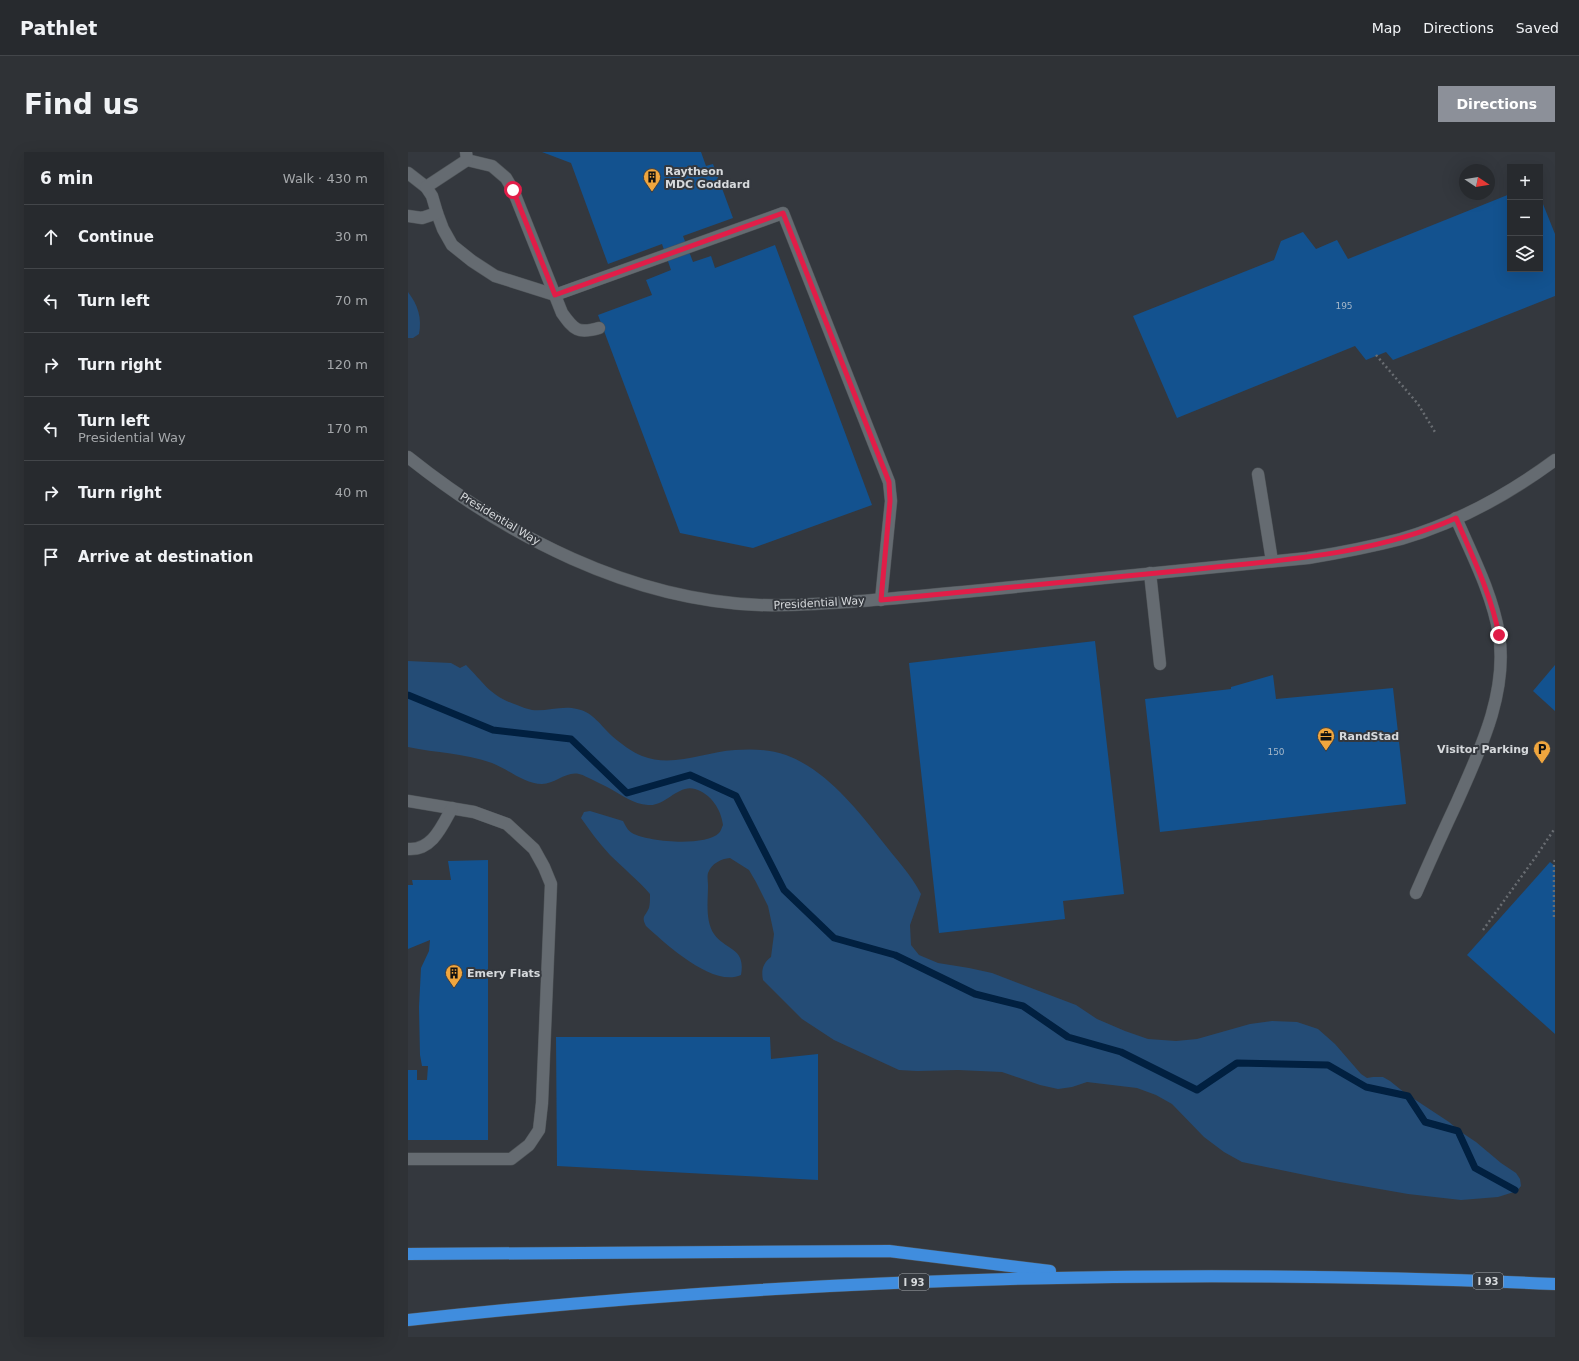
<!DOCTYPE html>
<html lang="en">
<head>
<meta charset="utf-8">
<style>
	:root { --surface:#272a2e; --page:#2f3236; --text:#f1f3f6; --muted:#a4a7aa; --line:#43464a; --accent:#8c9099 }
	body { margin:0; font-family:"DejaVu Sans",sans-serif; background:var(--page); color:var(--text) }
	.controls { position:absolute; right:12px; top:12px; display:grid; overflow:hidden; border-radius:0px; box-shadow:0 4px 16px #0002 }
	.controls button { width:36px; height:36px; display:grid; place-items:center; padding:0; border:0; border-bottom:1px solid var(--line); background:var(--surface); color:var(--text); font:20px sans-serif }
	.compass { position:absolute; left:1051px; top:12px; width:36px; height:36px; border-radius:50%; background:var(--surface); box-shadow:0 4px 16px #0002; rotate:102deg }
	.stop { position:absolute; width:12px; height:12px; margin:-9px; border:3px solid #e11d48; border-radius:50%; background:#fff }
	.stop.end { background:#e11d48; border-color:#fff; box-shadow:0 1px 4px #0008 }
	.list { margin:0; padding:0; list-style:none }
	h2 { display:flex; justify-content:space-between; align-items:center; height:52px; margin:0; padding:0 16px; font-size:17px }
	h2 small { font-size:13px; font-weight:400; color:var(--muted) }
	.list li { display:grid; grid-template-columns:26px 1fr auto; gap:12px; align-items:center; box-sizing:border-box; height:64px; padding:0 16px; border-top:1px solid var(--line) }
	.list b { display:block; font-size:15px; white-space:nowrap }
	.list p { margin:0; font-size:13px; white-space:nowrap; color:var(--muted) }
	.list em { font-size:13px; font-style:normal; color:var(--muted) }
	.icon { flex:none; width:22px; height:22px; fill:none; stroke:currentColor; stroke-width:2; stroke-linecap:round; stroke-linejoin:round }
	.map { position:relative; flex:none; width:1147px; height:1185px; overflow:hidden; border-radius:0px }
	header { display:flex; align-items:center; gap:24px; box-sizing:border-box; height:56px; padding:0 20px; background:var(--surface); border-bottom:1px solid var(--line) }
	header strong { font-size:19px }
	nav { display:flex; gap:22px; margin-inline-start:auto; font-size:14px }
	.intro { display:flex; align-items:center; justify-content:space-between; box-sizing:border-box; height:96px; padding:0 24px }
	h1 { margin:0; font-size:28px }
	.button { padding:10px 18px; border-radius:0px; background:var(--accent); color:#fff; font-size:14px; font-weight:700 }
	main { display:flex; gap:24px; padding:0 24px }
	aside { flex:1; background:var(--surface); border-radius:0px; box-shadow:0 4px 16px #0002 }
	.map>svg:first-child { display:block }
	.green { fill:#244c76 }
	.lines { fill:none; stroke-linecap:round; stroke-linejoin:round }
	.stream { stroke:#012040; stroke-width:7 }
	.building { fill:#13528f }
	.lane-casing { stroke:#4f5458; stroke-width:13 }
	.secondary-casing { stroke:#4f5458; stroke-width:13 }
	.highway-casing { stroke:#4f5458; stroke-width:13 }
	.path { stroke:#696d72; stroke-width:2.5; stroke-dasharray:2 3; stroke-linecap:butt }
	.lane { stroke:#656b71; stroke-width:12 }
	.secondary { stroke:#656b71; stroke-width:12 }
	.highway { stroke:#408dde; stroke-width:12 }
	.route { stroke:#e11d48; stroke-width:5 }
	.labels { text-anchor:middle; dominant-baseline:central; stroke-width:4; stroke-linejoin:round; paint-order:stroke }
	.number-label { font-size:9px; fill:#a5b7c9 }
	.shield { fill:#34383e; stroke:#a5a9ad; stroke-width:1 }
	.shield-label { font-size:10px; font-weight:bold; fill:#d6d9dc }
	.poi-label { font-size:11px; font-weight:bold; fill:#d6d9dc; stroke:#34383e; text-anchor:start }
	.street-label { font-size:11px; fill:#d6d9dc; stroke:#34383e }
</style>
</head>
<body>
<header>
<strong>Pathlet</strong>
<nav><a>Map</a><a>Directions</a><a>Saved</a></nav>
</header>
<div class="intro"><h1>Find us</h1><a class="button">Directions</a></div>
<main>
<aside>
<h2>6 min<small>Walk · 430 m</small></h2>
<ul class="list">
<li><svg class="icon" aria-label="ahead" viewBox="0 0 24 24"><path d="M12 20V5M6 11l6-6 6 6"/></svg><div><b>Continue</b></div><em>30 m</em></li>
<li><svg class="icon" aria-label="left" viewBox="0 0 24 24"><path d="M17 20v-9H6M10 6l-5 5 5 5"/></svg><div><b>Turn left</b></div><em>70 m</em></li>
<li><svg class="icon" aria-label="right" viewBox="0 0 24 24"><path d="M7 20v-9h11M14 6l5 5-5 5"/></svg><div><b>Turn right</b></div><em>120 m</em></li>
<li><svg class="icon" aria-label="left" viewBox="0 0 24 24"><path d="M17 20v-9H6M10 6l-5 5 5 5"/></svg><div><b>Turn left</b><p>Presidential Way</p></div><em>170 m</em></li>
<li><svg class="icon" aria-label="right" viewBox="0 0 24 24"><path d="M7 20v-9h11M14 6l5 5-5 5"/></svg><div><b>Turn right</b></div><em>40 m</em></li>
<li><svg class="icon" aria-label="arrive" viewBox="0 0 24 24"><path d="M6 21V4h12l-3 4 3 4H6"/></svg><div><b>Arrive at destination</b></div></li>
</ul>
</aside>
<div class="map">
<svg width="1147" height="1185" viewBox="0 0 1147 1185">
	<rect width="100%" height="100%" fill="#34383e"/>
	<g class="green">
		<path d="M0,140C10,153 14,166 11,182L5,186H0Z"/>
		<path d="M0,509L43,511L52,516L58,513C77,532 82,544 109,553C114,555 119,557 124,558C138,560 154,553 169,557C185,560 193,574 204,584C212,591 224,600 234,604C265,616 296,600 327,598C343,597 362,597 378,603C418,618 448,656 474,689C487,706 503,722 513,742L502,773L503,793L511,803L530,811L561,816L584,821L668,853L689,867L717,879L740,887L768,889L789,887L842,872L864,869L889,870L910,877L927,892L953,922L959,926L965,925H975L982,929L997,941L1041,970L1053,980L1068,990L1093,1011L1108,1021L1112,1027L1113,1034L1109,1039L1090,1045L1053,1048L1000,1042L926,1029L834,1010L816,1000L796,985L764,952L748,943L729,936L679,930L664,935L650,937L632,933L594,920L550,918L509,919L491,918L426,888L394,867L355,828C353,818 355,811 363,805L366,782L360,754L348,730L341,718L322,706C313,707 304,711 300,721C299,724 300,730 300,733C300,749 297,768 306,782C318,799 338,795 333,823C305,836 258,792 238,774C233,764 237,765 241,756C242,752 242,747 242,742C230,728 215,716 202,703C191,691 182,679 173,666L176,660L182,659L215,669C217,673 220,679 224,681C240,690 297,695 311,681C313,679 314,675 315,673C313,657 303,642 287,637C270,632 257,655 240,653C225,652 214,643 201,636C196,633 190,631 185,628C180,626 176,623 171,622C158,619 147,632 134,632C116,632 100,617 84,611C57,601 28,601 0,595Z"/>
	</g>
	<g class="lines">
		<polyline class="stream" points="0,543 85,578 163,587 219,641 282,623 328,644 376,738 426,786 487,803 567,842 615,854 660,885 713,900 789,938 829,911 920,913 958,935 1000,944 1017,970 1050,979 1067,1016 1107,1038"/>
	</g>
	<g class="building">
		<polygon points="134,0 293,0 298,14 305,12 325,66 275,84 285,110 303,104 307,116 367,93 464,353 345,396 272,381 190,163 244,143 238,128 263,118 254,92 200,112 163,11"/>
		<polygon points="1102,42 1102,117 1132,117 1132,53 1135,52 1147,82 1147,144 985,208 978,200 958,208 947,194 769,266 725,164 866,108 873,89 895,80 908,97 929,88 940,107"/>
		<polygon points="687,489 716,742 655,749 657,767 531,781 501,511"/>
		<polygon points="1147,513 1147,559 1125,539"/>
		<polygon points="865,523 868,547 985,536 998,652 752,680 737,547 823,537 823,535"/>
		<polygon points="80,708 80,988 0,988 0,918 9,918 9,928 19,928 20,914 14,914 12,903 11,855 13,816 21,799 22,788 0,797 0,733 5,733 4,728 43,728 40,709"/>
		<polygon points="1142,710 1147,714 1147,882 1059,803"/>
		<polygon points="148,885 362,885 363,907 410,902 410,1028 149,1014"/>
	</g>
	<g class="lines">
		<g class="lane-casing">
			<g id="lane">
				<path d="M59,8L84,14L98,26L105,38L154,161C166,178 170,182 191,176"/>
				<polyline points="0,21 18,35"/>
				<polyline points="29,61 35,77 44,93 64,109 87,124 147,143 375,61 481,330 483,349 473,448"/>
				<polyline points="0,64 14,66 29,61 24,44 18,35 59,8 58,0"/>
				<polyline points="850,322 864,409"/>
				<polyline points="742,421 752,512"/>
				<polyline points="0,649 66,660 99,672 126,697 136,715 143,732 134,951 131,978 121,993 103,1007 0,1007"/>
				<path d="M0,697C24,699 34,674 44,656"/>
				<path d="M1008,741C1021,711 1035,680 1049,650C1072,598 1100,541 1091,482C1084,441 1064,403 1048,366"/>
			</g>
		</g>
		<g class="secondary-casing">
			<path id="secondary" d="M0,305C99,384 222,448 351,453C381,454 410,452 440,450C486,447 531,442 576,438C684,428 792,417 900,406C931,401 962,395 993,387C1048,371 1101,342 1147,308"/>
		</g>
		<g class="highway-casing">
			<g id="highway">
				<polyline points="0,1102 481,1099 642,1119"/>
				<path d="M0,1168C381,1126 764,1115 1147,1132"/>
			</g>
		</g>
		<g class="path">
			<polyline points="968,203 1010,252 1027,280"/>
			<polyline points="1146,765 1146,713 1147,706"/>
			<polyline points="1075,778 1129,703 1147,676"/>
		</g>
		<use href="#lane" class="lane"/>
		<use href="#secondary" class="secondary"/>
		<use href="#highway" class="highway"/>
	</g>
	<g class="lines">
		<path class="route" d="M105,38L147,143L375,61L481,330L482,349L473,448C575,438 677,428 780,418C871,408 963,404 1048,366C1064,404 1083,442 1091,483"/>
	</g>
	<defs>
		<g id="building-pin" transform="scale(0.9)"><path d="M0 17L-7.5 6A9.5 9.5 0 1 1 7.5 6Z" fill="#f0a63e" stroke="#34383e"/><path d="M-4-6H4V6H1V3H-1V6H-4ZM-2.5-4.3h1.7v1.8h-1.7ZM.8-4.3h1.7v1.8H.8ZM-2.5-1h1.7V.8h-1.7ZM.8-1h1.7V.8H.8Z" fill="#111"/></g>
		<g id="office-pin" transform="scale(0.9)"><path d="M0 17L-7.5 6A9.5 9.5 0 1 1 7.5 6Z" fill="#f0a63e" stroke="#34383e"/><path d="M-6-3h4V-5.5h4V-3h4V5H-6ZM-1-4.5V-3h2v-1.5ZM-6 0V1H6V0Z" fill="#111"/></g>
		<g id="parking-pin" transform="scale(0.9)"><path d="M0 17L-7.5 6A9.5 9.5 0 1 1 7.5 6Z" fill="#f0a63e" stroke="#34383e"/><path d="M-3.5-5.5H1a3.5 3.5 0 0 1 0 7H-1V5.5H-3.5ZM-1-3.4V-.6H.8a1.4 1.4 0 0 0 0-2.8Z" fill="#111"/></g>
	</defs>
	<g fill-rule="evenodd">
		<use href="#building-pin" x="244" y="25"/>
		<use href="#office-pin" x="918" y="584"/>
		<use href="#parking-pin" x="1134" y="597"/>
		<use href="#building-pin" x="46" y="821"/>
	</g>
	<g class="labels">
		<g class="number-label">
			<text x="936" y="154">195</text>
			<text x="868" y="600">150</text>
		</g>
		<g class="shield">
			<rect x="1065" y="1121" width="30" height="16" rx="3"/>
			<rect x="491" y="1122" width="30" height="16" rx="3"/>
		</g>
		<g class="shield-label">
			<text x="1080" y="1129">I 93</text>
			<text x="506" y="1130">I 93</text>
		</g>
		<g class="poi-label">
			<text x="257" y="19">Raytheon<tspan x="257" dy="13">MDC Goddard</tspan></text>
			<text x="931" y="584">RandStad</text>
			<text x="1121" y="597" text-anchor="end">Visitor Parking</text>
			<text x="59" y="821">Emery Flats</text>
		</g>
		<g class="street-label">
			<text transform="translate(92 367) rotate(31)">Presidential Way</text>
			<text transform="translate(411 451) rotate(-3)">Presidential Way</text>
		</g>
	</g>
</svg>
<div class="controls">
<button>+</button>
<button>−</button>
<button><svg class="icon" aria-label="layers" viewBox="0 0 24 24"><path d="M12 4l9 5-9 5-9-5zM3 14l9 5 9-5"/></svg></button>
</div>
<svg class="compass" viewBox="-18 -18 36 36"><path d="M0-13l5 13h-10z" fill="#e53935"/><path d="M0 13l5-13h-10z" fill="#a4a7aa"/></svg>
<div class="stop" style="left:105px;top:38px"></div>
<div class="stop end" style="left:1091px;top:483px"></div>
</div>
</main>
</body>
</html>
